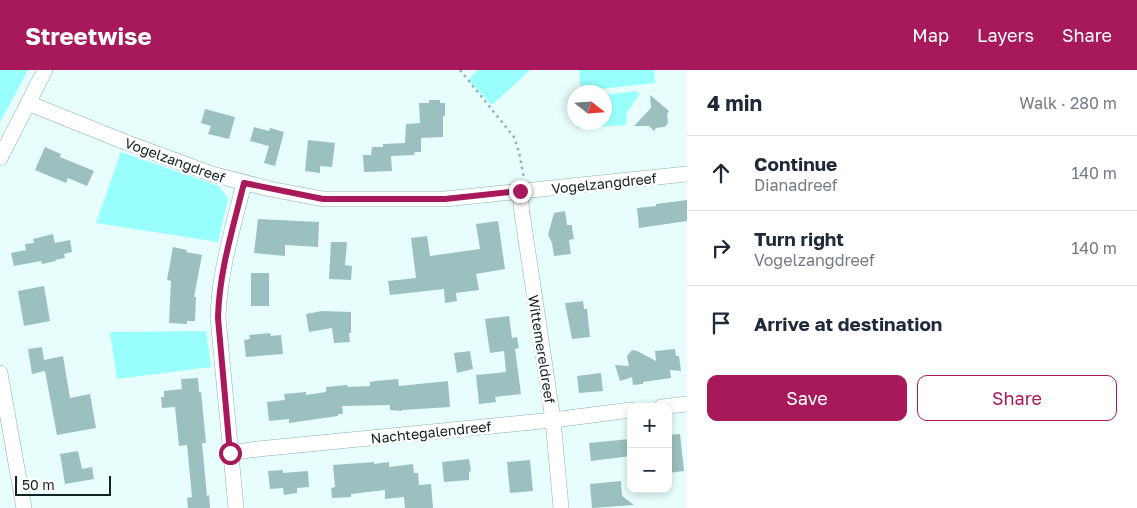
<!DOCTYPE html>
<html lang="en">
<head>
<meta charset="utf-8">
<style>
	:root { --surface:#fff; --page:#f2f2f3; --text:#1f2937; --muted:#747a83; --line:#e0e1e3; --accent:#a7195a }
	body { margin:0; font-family:"Golos Text",sans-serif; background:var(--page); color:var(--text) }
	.controls { position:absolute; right:15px; bottom:15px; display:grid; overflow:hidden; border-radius:10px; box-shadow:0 2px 8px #0003 }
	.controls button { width:45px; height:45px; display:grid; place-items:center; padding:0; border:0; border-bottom:1px solid var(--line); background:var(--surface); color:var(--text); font:25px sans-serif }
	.compass { position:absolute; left:567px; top:15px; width:45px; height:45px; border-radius:50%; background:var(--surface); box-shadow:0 2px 8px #0003; rotate:107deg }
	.scale { position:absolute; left:15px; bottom:12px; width:96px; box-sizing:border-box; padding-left:5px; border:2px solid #132121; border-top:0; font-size:14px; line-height:18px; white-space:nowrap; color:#132121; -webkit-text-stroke:4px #fff; paint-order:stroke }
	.stop { position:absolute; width:15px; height:15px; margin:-11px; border:4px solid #a7195a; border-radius:50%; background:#fff }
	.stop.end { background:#a7195a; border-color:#fff; box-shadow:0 1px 5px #0008 }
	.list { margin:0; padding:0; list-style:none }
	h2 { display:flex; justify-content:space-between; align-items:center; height:65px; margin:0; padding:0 20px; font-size:21px }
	h2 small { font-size:16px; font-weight:400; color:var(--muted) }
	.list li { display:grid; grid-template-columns:32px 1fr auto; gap:15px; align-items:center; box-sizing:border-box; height:75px; padding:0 20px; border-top:1px solid var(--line) }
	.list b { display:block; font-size:19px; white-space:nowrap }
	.list p { margin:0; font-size:16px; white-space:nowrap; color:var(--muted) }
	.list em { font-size:16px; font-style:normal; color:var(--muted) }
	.actions { display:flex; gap:10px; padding:15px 20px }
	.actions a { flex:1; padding:11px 0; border:1px solid var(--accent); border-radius:10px; text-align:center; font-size:18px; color:var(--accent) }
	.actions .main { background:var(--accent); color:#fff }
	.icon { flex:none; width:28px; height:28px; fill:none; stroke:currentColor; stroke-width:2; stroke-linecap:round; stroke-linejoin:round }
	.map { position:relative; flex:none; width:687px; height:438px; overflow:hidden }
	header { display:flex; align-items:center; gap:30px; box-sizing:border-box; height:70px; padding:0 25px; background:var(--accent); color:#fff }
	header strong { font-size:24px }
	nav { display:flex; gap:28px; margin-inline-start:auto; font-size:18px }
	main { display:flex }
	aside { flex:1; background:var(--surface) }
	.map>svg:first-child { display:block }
	.green { fill:#98fffd }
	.building { fill:#9cc0bf }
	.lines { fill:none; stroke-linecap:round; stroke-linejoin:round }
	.minor-casing { stroke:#8db1b0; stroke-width:16 }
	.path { stroke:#9aaeae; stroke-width:2.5; stroke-dasharray:2.5 4; stroke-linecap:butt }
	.minor { stroke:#fff; stroke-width:15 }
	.route { stroke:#a7195a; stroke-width:6 }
	.labels { text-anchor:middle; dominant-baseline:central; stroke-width:5; stroke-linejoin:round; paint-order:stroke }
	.street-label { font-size:14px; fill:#132121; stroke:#fff }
</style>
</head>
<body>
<header>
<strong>Streetwise</strong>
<nav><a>Map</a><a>Layers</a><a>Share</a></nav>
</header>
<main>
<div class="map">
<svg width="687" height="438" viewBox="0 0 687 438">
	<rect width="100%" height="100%" fill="#e7fefd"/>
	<g class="green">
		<polygon points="0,0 28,0 0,52"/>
		<polygon points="478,0 530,0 492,35 468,10"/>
		<polygon points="579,0 654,0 655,13 581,21"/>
		<polygon points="637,21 639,25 627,42 626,55 577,58 577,53 604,52 605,25"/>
		<polygon points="121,82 219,116 228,129 218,172 96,153"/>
		<polygon points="206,261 211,297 117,309 110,262"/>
	</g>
	<g class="building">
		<polygon points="650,25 669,41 667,44 668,52 667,55 664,57 656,58 654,61 649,56 634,56 651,38"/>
		<polygon points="429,30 440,30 440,33 445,33 445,46 443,46 443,67 421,68 421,82 415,82 414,85 391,86 392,101 364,102 363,85 371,85 372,77 383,77 383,74 405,73 406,54 420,53 419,33 429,33"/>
		<polygon points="205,39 235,47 229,69 208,64 211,56 201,53"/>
		<polygon points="254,57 269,61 270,58 284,62 275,96 264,93 269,76 250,71"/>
		<polygon points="308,70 335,73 332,97 320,96 320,103 305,101"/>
		<polygon points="45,77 61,84 60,87 94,101 87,116 68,108 66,113 35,100"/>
		<polygon points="687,130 687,151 639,158 637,138 656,136 656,134"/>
		<polygon points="565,141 567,155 572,155 572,158 574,169 569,170 571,184 554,186 552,173 548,165 554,143"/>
		<polygon points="258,149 319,152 318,177 285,175 285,186 254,183"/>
		<polygon points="498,151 505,199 476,204 479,220 456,223 457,231 445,233 444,219 390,225 388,211 416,208 411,168 427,166 430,186 480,179 476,154"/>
		<polygon points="53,164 55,173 70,170 72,182 64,184 65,188 55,190 56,191 42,194 41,191 14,196 11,183 26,180 25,174 34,173 33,169"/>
		<polygon points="331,172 347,172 345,195 352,196 351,210 329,209"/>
		<polygon points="173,177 187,180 186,182 202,185 194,227 196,227 195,251 187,251 187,254 169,253 171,211 167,210"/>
		<rect x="251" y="203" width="18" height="33"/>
		<polygon points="44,216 50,251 24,256 18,221"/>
		<polygon points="583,231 584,239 587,239 590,267 572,269 565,233"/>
		<polygon points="322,241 351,242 351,263 349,263 350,272 334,273 332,258 309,262 306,244"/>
		<polygon points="509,246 512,268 517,267 519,278 515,279 521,324 495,327 496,332 479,334 476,305 506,302 504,281 490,283 485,249"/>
		<polygon points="270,263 271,266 281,265 283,284 246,287 244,270 250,269 249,265"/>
		<polygon points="42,277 44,290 63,286 70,328 90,324 96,358 57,365 45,301 32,304 28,279"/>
		<polygon points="675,279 676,286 679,286 681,301 670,300 671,308 643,312 643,314 633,315 632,307 620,311 615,295 629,296 627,286 632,280 637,281 656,291 655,281"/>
		<polygon points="470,281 473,299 457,303 454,283"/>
		<polygon points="601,303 603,321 579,323 577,306"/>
		<polygon points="198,308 199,322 201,322 206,373 202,373 207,426 209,425 210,438 188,438 187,428 192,427 187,375 179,376 175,337 162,338 161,327 164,327 164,321 182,319 181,309"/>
		<polygon points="398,309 399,316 448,311 450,337 402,340 402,341 390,340 390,335 342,336 343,344 338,344 338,346 289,353 289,349 269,351 267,332 285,330 284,324 306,322 306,325 326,322 326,317 347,315 348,317 370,316 370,312 375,311"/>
		<polygon points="680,364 684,401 668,403 668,365"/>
		<polygon points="630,369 631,386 591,391 589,373"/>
		<polygon points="78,381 82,399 92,397 94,409 65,414 60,384"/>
		<polygon points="469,389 471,401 469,402 469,410 444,412 442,392"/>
		<polygon points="530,390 533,421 510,423 507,392"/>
		<polygon points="374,392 374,394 389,392 389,397 413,394 414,403 418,403 419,415 431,414 433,438 405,438 404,427 385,429 385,420 351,424 351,427 332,428 331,418 335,417 333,395"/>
		<polygon points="283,400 283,403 308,401 309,417 297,418 297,423 284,425 283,418 270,419 268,401"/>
		<polygon points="621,411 622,426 634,435 592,438 590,414"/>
	</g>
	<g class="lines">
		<g class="minor-casing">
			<g id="minor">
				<polyline points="28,33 125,72 212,104 270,119 323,129 445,129 687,104"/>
				<polyline points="0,88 45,0"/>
				<polyline points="520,121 522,143 553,350 561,438"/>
				<polyline points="0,303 24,438"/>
				<polyline points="661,337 687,334"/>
				<polyline points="230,383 258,379 553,350 631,340"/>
				<path d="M236,438L218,248C219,202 233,158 244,113"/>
			</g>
		</g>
		<polyline class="path" points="460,0 514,67 519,82 524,108"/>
		<use href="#minor" class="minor"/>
	</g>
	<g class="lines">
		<path class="route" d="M230,383L218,248C219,202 233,158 244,113L323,129H445L520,121"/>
	</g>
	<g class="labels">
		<g class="street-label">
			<text transform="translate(175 90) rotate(20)">Vogelzangdreef</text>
			<text transform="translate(604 113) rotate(-6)">Vogelzangdreef</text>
			<text transform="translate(542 279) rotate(81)">Wittemereldreef</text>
			<text transform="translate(431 362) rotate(-6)">Nachtegalendreef</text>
		</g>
	</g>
</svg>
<div class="controls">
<button>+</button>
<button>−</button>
</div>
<svg class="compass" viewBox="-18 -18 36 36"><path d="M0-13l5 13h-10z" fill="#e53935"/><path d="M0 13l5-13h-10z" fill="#747a83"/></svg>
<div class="scale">50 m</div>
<div class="stop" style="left:230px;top:383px"></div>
<div class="stop end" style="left:520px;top:121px"></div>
</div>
<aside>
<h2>4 min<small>Walk · 280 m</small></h2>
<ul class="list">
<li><svg class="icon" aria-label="ahead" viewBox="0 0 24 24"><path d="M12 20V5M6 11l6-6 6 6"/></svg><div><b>Continue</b><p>Dianadreef</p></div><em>140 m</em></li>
<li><svg class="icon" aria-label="right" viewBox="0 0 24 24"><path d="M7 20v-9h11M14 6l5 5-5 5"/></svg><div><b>Turn right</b><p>Vogelzangdreef</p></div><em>140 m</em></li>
<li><svg class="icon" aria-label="arrive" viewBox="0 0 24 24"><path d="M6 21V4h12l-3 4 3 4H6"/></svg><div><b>Arrive at destination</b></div></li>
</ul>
<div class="actions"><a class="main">Save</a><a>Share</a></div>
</aside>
</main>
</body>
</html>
